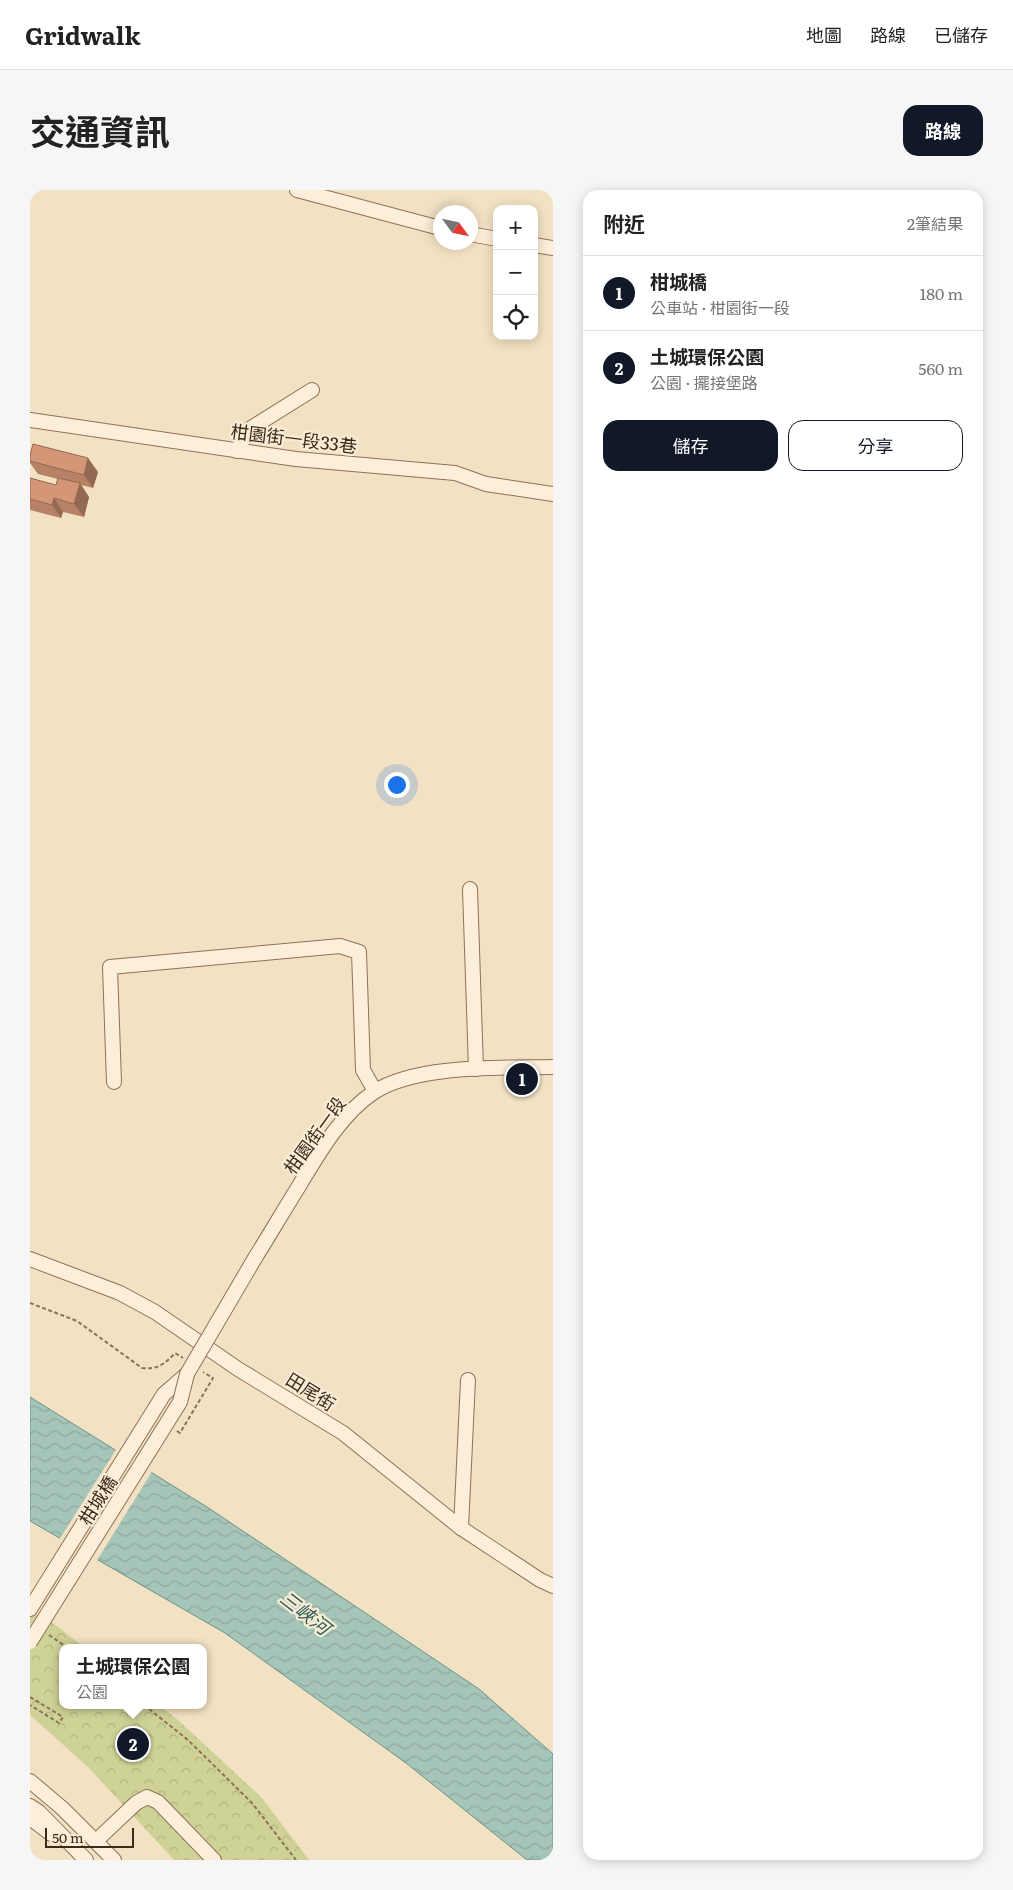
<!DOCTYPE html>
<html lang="zh-TW">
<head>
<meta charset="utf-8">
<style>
	:root { --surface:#fff; --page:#f6f6f6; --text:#222; --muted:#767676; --line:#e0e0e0; --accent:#111827 }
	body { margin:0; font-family:Literata,"Noto Sans TC",serif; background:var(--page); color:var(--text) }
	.controls { position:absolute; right:15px; top:15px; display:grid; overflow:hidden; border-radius:10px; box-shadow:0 2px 12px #0003 }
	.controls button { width:45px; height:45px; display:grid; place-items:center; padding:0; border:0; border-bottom:1px solid var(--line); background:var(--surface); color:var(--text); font:25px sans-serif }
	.compass { position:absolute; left:403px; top:15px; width:45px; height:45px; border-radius:50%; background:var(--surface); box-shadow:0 2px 12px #0003; rotate:123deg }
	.scale { position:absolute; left:15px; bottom:12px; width:89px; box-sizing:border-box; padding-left:5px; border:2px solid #3d2a1d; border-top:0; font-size:14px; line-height:18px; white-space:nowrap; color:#3d2a1d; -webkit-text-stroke:4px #f9ebd4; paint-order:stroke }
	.you { position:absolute; left:366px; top:594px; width:18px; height:18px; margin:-12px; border:4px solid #fff; border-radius:50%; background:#1a73e8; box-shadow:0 0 0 8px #1a73e833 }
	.badge { display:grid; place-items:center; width:32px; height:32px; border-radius:50%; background:var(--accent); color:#fff; font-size:16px; font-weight:700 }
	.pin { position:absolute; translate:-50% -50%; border:2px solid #fff; box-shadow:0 1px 5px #0006 }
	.popup { position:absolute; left:29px; top:1454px; width:148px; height:65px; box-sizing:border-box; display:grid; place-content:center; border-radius:10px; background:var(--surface); filter:drop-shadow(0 1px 4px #0005); font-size:16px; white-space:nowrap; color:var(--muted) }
	.popup b { font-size:19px; color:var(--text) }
	.popup::after { content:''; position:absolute; left:50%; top:100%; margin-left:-10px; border:10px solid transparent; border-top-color:var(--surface) }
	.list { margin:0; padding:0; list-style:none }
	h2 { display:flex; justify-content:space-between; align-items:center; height:65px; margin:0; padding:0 20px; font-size:21px }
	h2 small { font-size:16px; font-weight:400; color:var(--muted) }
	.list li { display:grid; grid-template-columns:32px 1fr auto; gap:15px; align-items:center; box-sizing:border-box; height:75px; padding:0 20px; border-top:1px solid var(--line) }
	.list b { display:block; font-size:19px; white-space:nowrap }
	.list p { margin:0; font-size:16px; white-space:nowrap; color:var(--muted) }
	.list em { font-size:16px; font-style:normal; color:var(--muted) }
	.actions { display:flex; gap:10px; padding:15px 20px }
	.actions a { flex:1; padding:11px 0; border:1px solid var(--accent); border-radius:15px; text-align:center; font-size:18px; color:var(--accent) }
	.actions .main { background:var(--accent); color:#fff }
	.icon { flex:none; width:28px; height:28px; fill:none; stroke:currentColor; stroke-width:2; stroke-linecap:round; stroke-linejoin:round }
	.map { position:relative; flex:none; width:523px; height:1670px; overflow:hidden; border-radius:15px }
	header { display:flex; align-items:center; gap:30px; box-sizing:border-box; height:70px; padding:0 25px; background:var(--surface); border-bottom:1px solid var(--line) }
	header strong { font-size:24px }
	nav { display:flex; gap:28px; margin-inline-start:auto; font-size:18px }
	.intro { display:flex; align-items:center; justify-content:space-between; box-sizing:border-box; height:120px; padding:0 30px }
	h1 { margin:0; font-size:35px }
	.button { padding:12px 22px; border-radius:15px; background:var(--accent); color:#fff; font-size:18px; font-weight:700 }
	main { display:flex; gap:30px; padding:0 30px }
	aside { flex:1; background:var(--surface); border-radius:15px; box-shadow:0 2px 12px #0003 }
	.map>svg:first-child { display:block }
	.park { fill:url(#park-crowns) }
	.water { fill:url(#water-waves); stroke:#6b9487 }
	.pier { fill:#f2e1c3 }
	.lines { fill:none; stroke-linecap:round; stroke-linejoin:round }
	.minor-casing { stroke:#8f7158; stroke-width:16 }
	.path { stroke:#8f7158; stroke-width:2; stroke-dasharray:4 2.5; stroke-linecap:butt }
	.minor { stroke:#fceed8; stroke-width:14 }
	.minor-bridge-casing { stroke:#8f7158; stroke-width:16; stroke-linecap:butt }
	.minor-bridge { stroke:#fceed8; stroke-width:14 }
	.wall { fill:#b68165 }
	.shaded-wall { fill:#946953 }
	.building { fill:#d49676; stroke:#946953 }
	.labels { text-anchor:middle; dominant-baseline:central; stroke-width:4.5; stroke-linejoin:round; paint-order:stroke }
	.street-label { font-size:18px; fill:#3d2a1d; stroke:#f9ebd4 }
	.water-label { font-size:19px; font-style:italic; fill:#2b5e57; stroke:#f9ebd4 }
</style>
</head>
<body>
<header>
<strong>Gridwalk</strong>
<nav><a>地圖</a><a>路線</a><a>已儲存</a></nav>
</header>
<div class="intro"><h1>交通資訊</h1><a class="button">路線</a></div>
<main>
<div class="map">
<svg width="523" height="1670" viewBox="0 0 523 1670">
	<defs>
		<pattern id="park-crowns" width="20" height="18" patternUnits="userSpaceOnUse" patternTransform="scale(1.25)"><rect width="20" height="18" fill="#cfd296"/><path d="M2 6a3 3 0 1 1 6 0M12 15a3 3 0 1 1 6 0" fill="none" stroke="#b3b481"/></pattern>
		<pattern id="water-waves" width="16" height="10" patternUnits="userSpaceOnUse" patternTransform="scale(1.25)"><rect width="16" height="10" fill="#a6c5b9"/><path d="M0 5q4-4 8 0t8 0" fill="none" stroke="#90a99f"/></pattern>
	</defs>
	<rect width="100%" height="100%" fill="#f2e1c3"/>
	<polygon class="park" points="0,1422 23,1433 55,1458 33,1458 33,1515 129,1515 148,1530 232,1608 279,1670 144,1670 59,1578 0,1525"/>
	<polygon class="water" points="0,1207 177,1317 449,1499 523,1564 523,1670 497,1670 376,1573 195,1443 0,1331"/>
	<polygon class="pier" points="87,1258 123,1280 66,1372 29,1350"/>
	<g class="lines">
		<g class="minor-casing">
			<g id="minor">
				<polyline points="267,0 410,38"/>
				<polyline points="440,44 467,49"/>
				<polyline points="504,55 523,58"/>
				<polyline points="0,230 266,269 425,283 456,294 523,304"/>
				<polyline points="207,261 218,240 282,200"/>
				<polyline points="440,699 446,879"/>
				<polyline points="84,892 80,777 310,756 329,762 333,880 345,901"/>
				<path d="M225,1068C240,1044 254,1020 269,996C289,963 311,924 344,902C387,874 473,878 523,877"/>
				<polyline points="0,1069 90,1103 125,1122 208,1179 313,1243 431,1338 510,1390 523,1396"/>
				<polyline points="431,1338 438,1190"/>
				<polyline points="0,1419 134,1204 157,1184"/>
				<polyline points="0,1591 32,1618 84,1670"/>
				<polyline points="0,1616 9,1622 56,1670"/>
				<polyline points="0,1628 21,1644"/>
				<polyline points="66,1651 106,1613 117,1607 128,1612 184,1670"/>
			</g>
		</g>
		<g class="path">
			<path d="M0,1113L47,1131L112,1178C127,1180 135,1174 145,1163L153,1168"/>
			<polyline points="147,1241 150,1243 183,1188 173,1182"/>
			<polyline points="19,1445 38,1458"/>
			<polyline points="0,1507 33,1527 29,1533 0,1515"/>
			<polyline points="114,1515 158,1550 222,1613 266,1670"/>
		</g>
		<use href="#minor" class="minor"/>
		<g class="minor-bridge-casing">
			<polyline id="minor-bridge" points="0,1452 150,1212 157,1184 225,1068"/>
		</g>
		<use href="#minor-bridge" class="minor-bridge"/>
	</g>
	<polygon class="wall" points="0,265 68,282 63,298 51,295 59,307 54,327 33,322 31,328 0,320 0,288 26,295 28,289 8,284 0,273"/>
	<g class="shaded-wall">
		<polygon points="58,268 68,282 63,298 54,285"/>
		<polygon points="50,293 59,307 54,327 44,314"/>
		<polygon points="24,308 33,322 31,328 22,315"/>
		<polygon points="2,1664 6,1670 2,1670"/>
	</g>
	<g class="building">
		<polygon points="3,254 58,268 54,285 0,271 0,265"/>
		<polygon points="0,288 26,295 28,288 50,293 44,314 24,308 22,315 0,309"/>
		<rect x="0" y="1664" width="2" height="6"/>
	</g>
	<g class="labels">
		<g class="street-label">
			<text transform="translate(264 248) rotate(7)">柑園街一段33巷</text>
			<text transform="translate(284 945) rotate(-54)">柑園街一段</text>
			<text transform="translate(281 1201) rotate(32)">田尾街</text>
			<text transform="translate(67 1310) rotate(-58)">柑城橋</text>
		</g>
		<g class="water-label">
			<text transform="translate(276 1422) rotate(38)">三峽河</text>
		</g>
	</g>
</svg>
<div class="controls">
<button>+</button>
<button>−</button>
<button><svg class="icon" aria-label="locate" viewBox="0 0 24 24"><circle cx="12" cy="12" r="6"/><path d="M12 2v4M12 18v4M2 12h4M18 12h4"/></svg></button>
</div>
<svg class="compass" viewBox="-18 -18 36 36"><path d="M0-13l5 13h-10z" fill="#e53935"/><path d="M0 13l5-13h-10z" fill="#767676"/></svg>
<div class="scale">50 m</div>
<div class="you"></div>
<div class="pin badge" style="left:492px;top:889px">1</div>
<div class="pin badge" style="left:103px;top:1554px">2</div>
<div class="popup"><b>土城環保公園</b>公園</div>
</div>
<aside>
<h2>附近<small>2筆結果</small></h2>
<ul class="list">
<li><span class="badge">1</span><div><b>柑城橋</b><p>公車站 · 柑園街一段</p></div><em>180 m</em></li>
<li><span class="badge">2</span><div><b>土城環保公園</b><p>公園 · 擺接堡路</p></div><em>560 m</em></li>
</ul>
<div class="actions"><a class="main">儲存</a><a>分享</a></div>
</aside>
</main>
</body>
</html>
